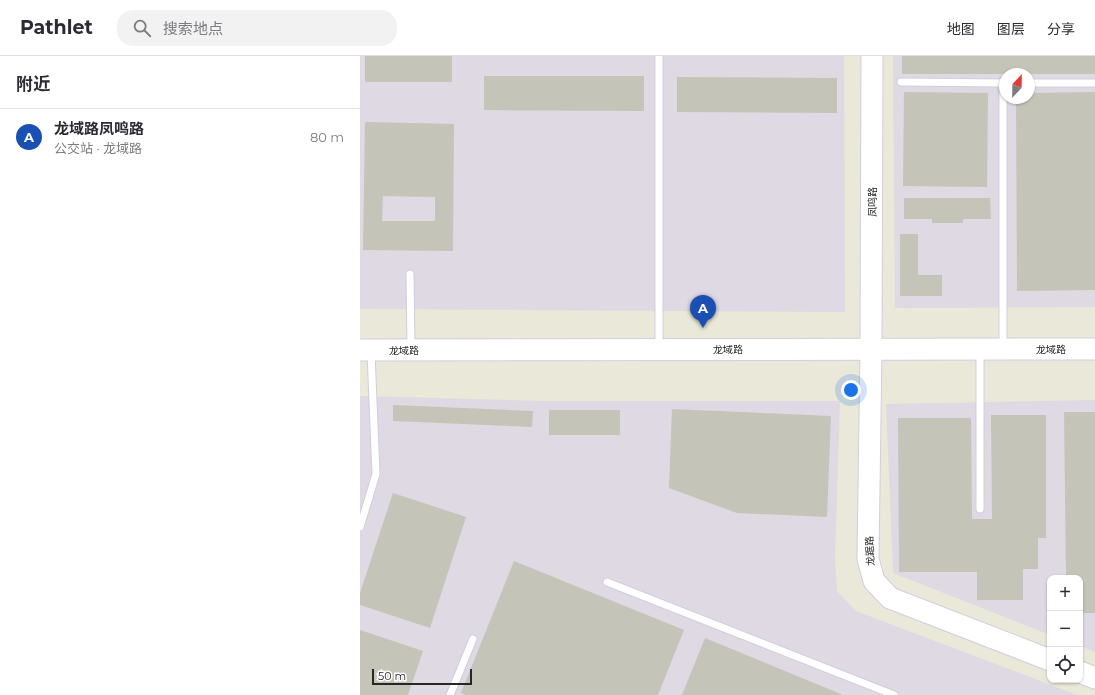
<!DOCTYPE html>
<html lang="zh">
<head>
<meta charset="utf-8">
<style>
	:root { --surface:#fff; --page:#f2f2f3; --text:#2b2b33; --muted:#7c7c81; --line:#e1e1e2; --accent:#b45309 }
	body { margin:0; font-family:Montserrat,"Noto Sans SC",sans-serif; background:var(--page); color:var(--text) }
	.controls { position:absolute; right:12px; bottom:12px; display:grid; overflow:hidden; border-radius:8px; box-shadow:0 1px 3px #0004 }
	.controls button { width:36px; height:36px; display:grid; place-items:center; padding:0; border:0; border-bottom:1px solid var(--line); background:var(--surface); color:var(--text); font:20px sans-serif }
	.compass { position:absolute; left:639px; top:12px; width:36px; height:36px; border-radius:50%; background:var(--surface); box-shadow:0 1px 3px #0004; rotate:22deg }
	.scale { position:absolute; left:12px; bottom:10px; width:100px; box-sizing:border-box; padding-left:4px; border:2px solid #272727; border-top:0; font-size:11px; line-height:14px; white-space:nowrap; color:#272727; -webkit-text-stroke:3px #fff; paint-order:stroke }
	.you { position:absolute; left:491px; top:334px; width:14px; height:14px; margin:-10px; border:3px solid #fff; border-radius:50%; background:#1a73e8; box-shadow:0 0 0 6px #1a73e833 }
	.badge { display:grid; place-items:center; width:26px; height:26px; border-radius:50%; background:var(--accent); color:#fff; font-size:13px; font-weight:700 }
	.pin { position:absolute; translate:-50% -33px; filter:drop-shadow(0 1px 2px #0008) }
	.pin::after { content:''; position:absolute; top:21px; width:14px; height:12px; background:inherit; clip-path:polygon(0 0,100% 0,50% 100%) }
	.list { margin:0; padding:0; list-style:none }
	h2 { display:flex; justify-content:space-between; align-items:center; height:52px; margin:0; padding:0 16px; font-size:17px }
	h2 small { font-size:13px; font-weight:400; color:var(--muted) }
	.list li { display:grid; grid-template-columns:26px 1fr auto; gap:12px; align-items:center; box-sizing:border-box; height:56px; padding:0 16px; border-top:1px solid var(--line) }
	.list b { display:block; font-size:15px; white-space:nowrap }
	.list p { margin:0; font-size:13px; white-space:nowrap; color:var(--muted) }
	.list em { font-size:13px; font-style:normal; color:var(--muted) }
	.icon { flex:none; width:22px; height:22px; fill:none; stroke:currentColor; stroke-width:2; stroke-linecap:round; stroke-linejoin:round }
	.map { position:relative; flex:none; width:735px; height:639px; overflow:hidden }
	header { display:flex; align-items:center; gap:24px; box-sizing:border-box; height:56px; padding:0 20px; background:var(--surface); border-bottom:1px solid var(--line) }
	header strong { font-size:19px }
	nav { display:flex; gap:22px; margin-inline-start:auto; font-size:14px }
	.search { width:280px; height:36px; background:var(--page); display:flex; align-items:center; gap:10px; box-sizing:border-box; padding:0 14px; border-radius:16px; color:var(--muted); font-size:15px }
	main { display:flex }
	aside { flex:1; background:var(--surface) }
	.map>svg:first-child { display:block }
	.industrial { fill:#ded9e2; fill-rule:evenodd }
	.building { fill:#c5c4b8; fill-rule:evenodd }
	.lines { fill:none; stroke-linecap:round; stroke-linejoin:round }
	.lane-casing { stroke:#d0cee0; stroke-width:9 }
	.secondary-casing { stroke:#d0cee0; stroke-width:23 }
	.lane { stroke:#fff; stroke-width:7 }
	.secondary { stroke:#fff; stroke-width:21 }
	.labels { text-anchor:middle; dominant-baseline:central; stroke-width:3; stroke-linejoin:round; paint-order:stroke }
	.street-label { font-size:10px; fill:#272727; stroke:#fff }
</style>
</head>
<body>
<header>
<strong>Pathlet</strong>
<div class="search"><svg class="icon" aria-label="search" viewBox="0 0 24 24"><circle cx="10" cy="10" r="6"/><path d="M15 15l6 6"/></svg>搜索地点</div>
<nav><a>地图</a><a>图层</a><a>分享</a></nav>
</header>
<main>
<aside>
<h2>附近<small></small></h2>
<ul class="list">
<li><span class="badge" style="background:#1a4fb4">A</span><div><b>龙域路凤鸣路</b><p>公交站 · 龙域路</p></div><em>80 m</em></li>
</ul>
</aside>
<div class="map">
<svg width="735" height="639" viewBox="0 0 735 639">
	<rect width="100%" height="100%" fill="#eae8d8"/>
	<g class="industrial">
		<polygon points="0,0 484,0 485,256 0,253"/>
		<path d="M533,0H735V251L535,252ZM645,18H669V42H645Z"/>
		<polygon points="0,340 182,345 480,345 475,504 477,535 496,555 717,639 0,639"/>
		<polygon points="735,344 735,596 720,590 720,522 690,522 690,579 533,517 526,348"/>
	</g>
	<g class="building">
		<rect x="5" y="0" width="87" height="26"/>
		<rect x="542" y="0" width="193" height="18"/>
		<polygon points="124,20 284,20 284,55 124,54"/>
		<polygon points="317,21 477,22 477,57 317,56"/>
		<polygon points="544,36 628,37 627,131 543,130"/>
		<polygon points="735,36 735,234 657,235 656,42 669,42 669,37"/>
		<path d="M5,66L94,68L93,195L3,194ZM23,140L75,141V165H22Z"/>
		<polygon points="544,142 630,142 631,163 603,163 603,167 572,167 572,163 544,163"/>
		<polygon points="540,178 558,178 558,219 582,219 582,240 540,240"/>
		<polygon points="33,349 173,355 172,371 33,365"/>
		<polygon points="312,353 471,360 467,461 377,457 309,432"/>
		<rect x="189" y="354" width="71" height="25"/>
		<polygon points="704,356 735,356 735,557 720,557 720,522 706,522"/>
		<polygon points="631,359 686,359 686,482 678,482 678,513 663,513 663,544 617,544 617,516 539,516 538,362 611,362 612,463 632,463"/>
		<polygon points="33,437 106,461 70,572 0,549 0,537"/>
		<polygon points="154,505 324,574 298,639 106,639 101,637"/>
		<polygon points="0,574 63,595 48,639 0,639"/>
		<polygon points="345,582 483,639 322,639"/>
	</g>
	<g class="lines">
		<g class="lane-casing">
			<g id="lane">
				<polyline points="541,26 645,27"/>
				<polyline points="643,27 643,291"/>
				<polyline points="669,27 735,27"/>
				<polyline points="50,218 51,292"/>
				<polyline points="299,292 299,0"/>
				<polyline points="620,453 620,296"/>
				<polyline points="0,471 16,418 11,297"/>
				<polyline points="247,526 534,639"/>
				<polyline points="90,639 113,583"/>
			</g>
		</g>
		<g class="secondary-casing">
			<g id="secondary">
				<polyline points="512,0 511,292 508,503 514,525 530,542 690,604"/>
				<polyline points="0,294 735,293"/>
				<polyline points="720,616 735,622"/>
			</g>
		</g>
		<use href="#lane" class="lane"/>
		<use href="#secondary" class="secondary"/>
	</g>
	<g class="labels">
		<g class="street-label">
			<text transform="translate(512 146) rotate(-90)">凤鸣路</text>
			<text x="368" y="293">龙域路</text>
			<text x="691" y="293">龙域路</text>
			<text x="44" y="294">龙域路</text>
			<text transform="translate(510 495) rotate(-93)">龙踞路</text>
		</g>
	</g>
</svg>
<div class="controls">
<button>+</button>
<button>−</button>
<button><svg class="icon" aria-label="locate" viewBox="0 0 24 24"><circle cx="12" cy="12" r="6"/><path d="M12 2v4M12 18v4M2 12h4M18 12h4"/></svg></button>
</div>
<svg class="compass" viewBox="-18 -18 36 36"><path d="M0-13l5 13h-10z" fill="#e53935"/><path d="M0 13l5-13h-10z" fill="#7c7c81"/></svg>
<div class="scale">50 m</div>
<div class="you"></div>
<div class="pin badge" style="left:343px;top:272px;background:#1a4fb4">A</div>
</div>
</main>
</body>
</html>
